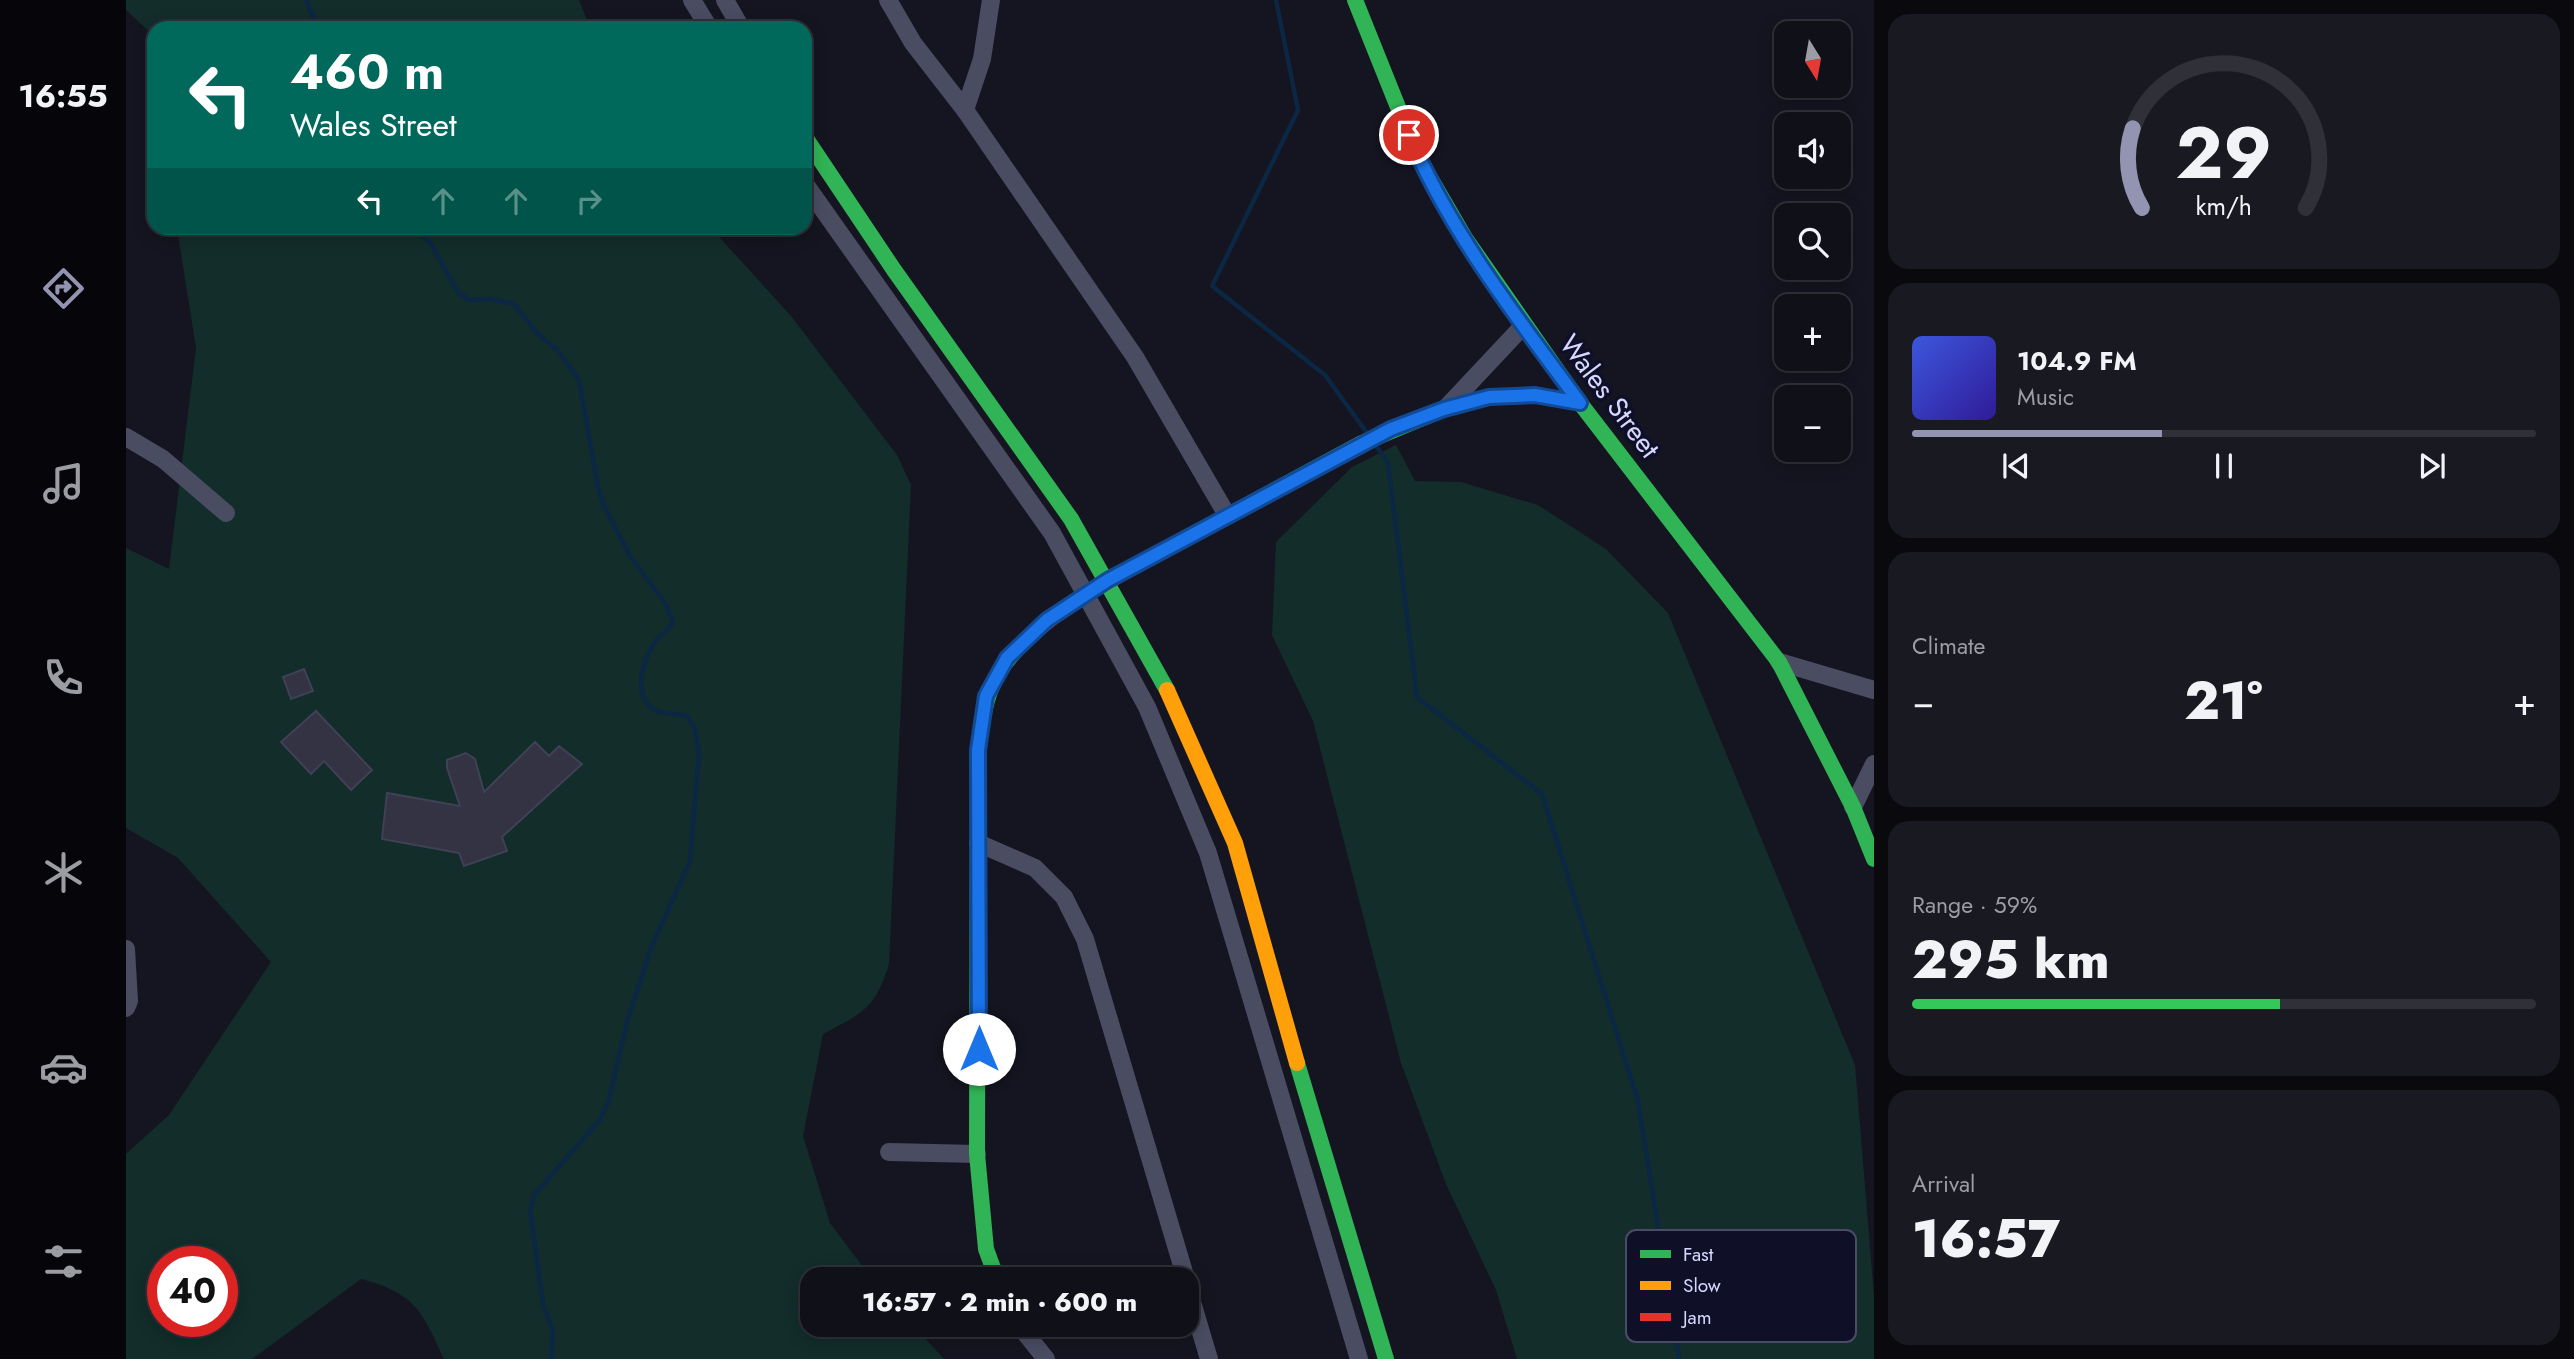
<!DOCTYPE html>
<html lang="en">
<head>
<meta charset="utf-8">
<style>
	:root { --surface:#101019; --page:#191922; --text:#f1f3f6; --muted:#9c9da2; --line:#303038; --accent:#9294b1 }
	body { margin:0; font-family:Jost,sans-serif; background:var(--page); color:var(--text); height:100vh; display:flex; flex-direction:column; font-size:26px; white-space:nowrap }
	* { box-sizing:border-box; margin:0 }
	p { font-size:23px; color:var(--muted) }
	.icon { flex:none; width:38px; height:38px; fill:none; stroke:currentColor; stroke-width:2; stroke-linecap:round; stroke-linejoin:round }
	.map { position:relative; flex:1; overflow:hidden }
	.details { display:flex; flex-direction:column; gap:14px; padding:14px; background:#09090e; width:700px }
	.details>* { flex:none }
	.guide { position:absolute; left:21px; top:21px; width:665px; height:214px; border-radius:21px; box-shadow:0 4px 18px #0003,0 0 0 2px var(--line); background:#00695c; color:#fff; overflow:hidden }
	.needle { width:46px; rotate:169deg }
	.tools { position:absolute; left:1648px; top:21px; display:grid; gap:14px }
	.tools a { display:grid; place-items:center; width:77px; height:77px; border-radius:14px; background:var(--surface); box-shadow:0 4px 18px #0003,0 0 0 2px var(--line); font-size:35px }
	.speed { position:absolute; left:21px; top:1246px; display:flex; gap:14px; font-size:35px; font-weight:700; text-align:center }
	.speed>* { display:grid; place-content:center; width:91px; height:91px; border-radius:50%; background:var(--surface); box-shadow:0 4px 18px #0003,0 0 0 2px var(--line); line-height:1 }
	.speed .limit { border:10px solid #d22; background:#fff; color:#111 }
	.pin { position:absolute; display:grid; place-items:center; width:60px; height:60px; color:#fff; margin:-30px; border:4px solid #fff; border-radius:50%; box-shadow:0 2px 7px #0007 }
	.me { position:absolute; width:77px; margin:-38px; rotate:0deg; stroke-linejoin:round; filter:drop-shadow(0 0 5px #0008) }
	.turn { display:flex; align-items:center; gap:24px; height:147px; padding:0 28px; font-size:32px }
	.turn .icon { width:91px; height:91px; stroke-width:2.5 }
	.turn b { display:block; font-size:49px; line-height:60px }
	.lanes { display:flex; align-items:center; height:66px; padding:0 28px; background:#0003; justify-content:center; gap:35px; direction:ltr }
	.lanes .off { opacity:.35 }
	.big { font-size:52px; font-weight:800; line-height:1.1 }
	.details .tile { flex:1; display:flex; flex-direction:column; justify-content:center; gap:10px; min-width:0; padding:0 24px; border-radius:21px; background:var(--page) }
	.details .dial { align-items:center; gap:0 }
	.dial svg { height:182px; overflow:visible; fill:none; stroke:var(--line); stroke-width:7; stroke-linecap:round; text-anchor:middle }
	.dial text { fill:var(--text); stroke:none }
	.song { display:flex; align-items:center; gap:21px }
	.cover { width:84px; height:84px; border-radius:10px; background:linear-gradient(135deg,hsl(230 70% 55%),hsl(250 70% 35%)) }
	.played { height:7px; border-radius:4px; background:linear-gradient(90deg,var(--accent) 40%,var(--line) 40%) }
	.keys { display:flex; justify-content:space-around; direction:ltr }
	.heat { display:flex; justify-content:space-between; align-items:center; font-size:38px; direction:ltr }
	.charge { height:10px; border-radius:5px; background:linear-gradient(90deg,#34c759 59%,var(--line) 0) }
	.trip { position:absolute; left:674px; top:1267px; width:399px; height:70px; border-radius:21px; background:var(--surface); box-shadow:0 4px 18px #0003,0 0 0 2px var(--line); font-weight:800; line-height:70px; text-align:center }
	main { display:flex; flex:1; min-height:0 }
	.tab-bar { display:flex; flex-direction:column; width:126px; justify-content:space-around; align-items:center; background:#06060a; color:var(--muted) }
	.tab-bar .icon { width:49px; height:49px }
	.tab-bar .selected { color:var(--accent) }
	.tab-bar b { font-size:32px; color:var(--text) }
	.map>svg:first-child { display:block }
	.green { fill:#122d2a; fill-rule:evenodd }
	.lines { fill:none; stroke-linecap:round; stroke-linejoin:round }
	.stream { stroke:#0b2743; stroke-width:4.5 }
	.building { fill:#334; stroke:#404056; stroke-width:2 }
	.street { stroke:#4a4c62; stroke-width:18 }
	.fast { stroke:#30b455; stroke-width:16 }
	.slow { stroke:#ff9f0a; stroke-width:16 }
	.jam { stroke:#e5322d; stroke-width:16 }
	.route-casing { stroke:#114b97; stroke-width:18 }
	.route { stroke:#1a73e8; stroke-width:12 }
	.labels { text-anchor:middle; stroke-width:7; stroke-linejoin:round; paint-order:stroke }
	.street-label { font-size:28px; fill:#d6d8ff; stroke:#0f0f27 }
	.key { fill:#0f0f27; stroke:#4b4b68; stroke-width:2 }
	.key-label { font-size:19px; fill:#d6d8ff }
</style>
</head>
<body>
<main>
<nav class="tab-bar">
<b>16:55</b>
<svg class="icon selected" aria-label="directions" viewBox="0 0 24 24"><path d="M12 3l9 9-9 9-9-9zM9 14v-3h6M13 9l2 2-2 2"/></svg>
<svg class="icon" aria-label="music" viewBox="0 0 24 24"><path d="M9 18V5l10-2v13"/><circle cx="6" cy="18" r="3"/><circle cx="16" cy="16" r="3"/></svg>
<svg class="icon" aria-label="phone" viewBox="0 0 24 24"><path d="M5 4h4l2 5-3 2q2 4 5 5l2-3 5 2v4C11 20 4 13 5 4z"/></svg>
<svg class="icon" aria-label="climate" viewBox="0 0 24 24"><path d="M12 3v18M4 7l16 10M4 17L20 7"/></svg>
<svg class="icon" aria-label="car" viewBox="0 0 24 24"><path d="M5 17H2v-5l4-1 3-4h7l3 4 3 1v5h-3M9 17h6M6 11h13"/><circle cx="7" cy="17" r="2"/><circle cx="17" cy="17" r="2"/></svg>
<svg class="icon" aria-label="filters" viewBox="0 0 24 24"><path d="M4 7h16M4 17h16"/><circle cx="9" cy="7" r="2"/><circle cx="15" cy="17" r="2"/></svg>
</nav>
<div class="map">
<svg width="1748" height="1359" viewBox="0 0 1748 1359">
	<rect width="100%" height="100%" fill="#151521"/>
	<!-- green -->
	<g class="green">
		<path d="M0 0H453L464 28H28V36L0 10Z"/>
		<path d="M51 228H585L665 316 771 455 785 485 763 964C749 1009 737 1013 697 1034L677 1136 704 1223 746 1279H686V1325H787L818 1359H318C296 1311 289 1293 235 1279L126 1359H0V1154L43 1115 145 962 52 858 0 828V548L43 569 70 348ZM37 1262H96V1321H37Z"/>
		<path d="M1270 445 1289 481 1335 482 1412 505 1480 549 1542 613 1729 1065 1748 1296V1359H1391L1370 1290 1320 1184 1275 1063 1187 721 1146 635 1150 542 1226 467Z"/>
	</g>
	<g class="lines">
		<!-- stream -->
		<g class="stream">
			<path d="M180 0 192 28"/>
			<path d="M1150 0 1172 110 1086 286 1199 375 1241 433"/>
			<path d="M289 228 305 244 332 293 344 300 364 299 388 304 411 333 432 351 453 380 472 488 478 506 504 556 539 603 547 622C542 632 535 634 529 642 517 660 505 696 529 710 537 715 552 713 561 716L569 729 573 754 564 861 525 948 501 1022 483 1100 473 1121 408 1195 404 1211 417 1305 427 1331 425 1359"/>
			<path d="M1250 446 1262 463 1291 697 1416 794 1512 1101 1553 1359"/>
		</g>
	</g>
	<!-- building -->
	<g class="building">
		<path d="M178 669 187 691 165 699 157 677Z"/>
		<path d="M190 711 246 770 225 790 198 761 185 774 155 742Z"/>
		<path d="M409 742 423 756 433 746 456 764 376 837 381 851 338 866 333 853 256 839 261 793 334 806 321 768V760L340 753 349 759 358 792Z"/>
	</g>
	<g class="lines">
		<!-- street -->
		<g class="street">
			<path d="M566 0 583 28"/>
			<path d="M599 0 615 28"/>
			<path d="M762 0 787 43 839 110 1009 357 1101 515"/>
			<path d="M839 110 856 59 865 0"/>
			<path d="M679 184 926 533 1021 707 1082 853 1233 1359"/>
			<path d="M1321 407 1398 325"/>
			<path d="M0 437 37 459 100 513"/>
			<path d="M1653 662 1748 690"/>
			<path d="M1727 807 1748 764"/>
			<path d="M852 843 909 868 938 897 959 939 1060 1279"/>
			<path d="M0 949 3 1001 0 1008"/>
			<path d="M763 1152 851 1154"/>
			<path d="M1060 1282 1083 1359"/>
			<path d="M893 1325 920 1359"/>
		</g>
		<!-- fast -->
		<g class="fast">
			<path d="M1229 0 1292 157 1339 238 1454 403 1653 662 1727 807 1748 859"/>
			<path d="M679 137 768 270 945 519 1041 690"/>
			<path d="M1051 543 1234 444 1318 409 1363 397 1409 395 1454 403"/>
			<path d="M1171 1063 1260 1359"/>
			<path d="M871 1279 860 1249 851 1154 852 750C859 701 862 676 900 640"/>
		</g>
		<!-- slow -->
		<path class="slow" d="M1041 690 1109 843 1171 1063"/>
		<!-- jam -->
		<path class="jam" d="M900 640C943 599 999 572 1051 543"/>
	</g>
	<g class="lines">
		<defs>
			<path id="route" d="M853 1049 852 750 860 696 881 658 921 620 982 580 1265 429 1318 409 1363 397 1409 395 1454 403C1392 319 1324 232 1283 135"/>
		</defs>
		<!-- route casing -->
		<use href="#route" class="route-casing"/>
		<!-- route -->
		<use href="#route" class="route"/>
	</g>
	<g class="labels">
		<!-- street labels -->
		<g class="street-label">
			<text transform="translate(1484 396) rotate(53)" y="10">Wales Street</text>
		</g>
	</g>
	<!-- legend -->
	<rect x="1500" y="1230" width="230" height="112" rx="10" class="key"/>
	<rect x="1514" y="1250" width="31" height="8" fill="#30b455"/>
	<rect x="1514" y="1281" width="31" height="9" fill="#ff9f0a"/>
	<rect x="1514" y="1313" width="31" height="8" fill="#e5322d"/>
	<g class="key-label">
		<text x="1557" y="1261">Fast</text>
		<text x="1557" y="1292">Slow</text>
		<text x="1557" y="1324">Jam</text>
	</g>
</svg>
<div class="tools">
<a><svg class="needle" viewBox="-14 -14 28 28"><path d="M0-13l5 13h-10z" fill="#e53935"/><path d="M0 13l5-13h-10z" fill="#9c9da2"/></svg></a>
<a><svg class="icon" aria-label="sound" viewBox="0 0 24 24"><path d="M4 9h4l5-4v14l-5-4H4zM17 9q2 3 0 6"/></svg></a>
<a><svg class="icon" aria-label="search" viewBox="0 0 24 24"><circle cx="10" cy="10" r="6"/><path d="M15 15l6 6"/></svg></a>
<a>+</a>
<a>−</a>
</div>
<div class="speed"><div class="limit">40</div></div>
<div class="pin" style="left:1283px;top:135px;background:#d93025"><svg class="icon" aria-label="arrive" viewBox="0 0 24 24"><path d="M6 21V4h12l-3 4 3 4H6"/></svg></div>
<svg class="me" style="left:853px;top:1049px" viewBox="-20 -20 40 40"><circle r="19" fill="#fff"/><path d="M0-13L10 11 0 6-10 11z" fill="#1a73e8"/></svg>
<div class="trip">16:57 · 2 min · 600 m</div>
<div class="guide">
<div class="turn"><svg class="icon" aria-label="left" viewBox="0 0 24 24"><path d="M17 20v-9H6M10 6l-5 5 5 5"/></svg><div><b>460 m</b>Wales Street</div></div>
<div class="lanes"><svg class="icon" aria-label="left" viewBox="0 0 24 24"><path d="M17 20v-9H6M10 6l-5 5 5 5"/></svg><svg class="icon off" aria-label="ahead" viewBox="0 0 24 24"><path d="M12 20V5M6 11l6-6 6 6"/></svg><svg class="icon off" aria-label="ahead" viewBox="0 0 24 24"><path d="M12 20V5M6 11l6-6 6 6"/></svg><svg class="icon off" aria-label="right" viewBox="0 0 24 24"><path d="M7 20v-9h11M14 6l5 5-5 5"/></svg></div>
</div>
</div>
<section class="details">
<div class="tile dial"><svg viewBox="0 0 100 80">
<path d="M14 69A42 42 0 1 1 86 69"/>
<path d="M14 69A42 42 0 0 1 10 34" stroke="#9294b1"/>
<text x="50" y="56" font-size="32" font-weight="700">29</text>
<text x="50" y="72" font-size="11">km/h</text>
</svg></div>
<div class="tile">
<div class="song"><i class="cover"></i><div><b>104.9 FM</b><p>Music</p></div></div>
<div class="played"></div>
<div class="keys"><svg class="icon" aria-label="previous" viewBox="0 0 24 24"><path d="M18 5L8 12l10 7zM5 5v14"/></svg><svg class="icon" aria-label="pause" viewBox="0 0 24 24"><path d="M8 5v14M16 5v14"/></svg><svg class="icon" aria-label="next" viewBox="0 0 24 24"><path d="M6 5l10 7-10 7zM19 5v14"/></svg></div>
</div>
<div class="tile"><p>Climate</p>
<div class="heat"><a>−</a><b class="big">21°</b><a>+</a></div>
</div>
<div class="tile"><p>Range · 59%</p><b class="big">295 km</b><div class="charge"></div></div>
<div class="tile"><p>Arrival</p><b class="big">16:57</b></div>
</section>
</main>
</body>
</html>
